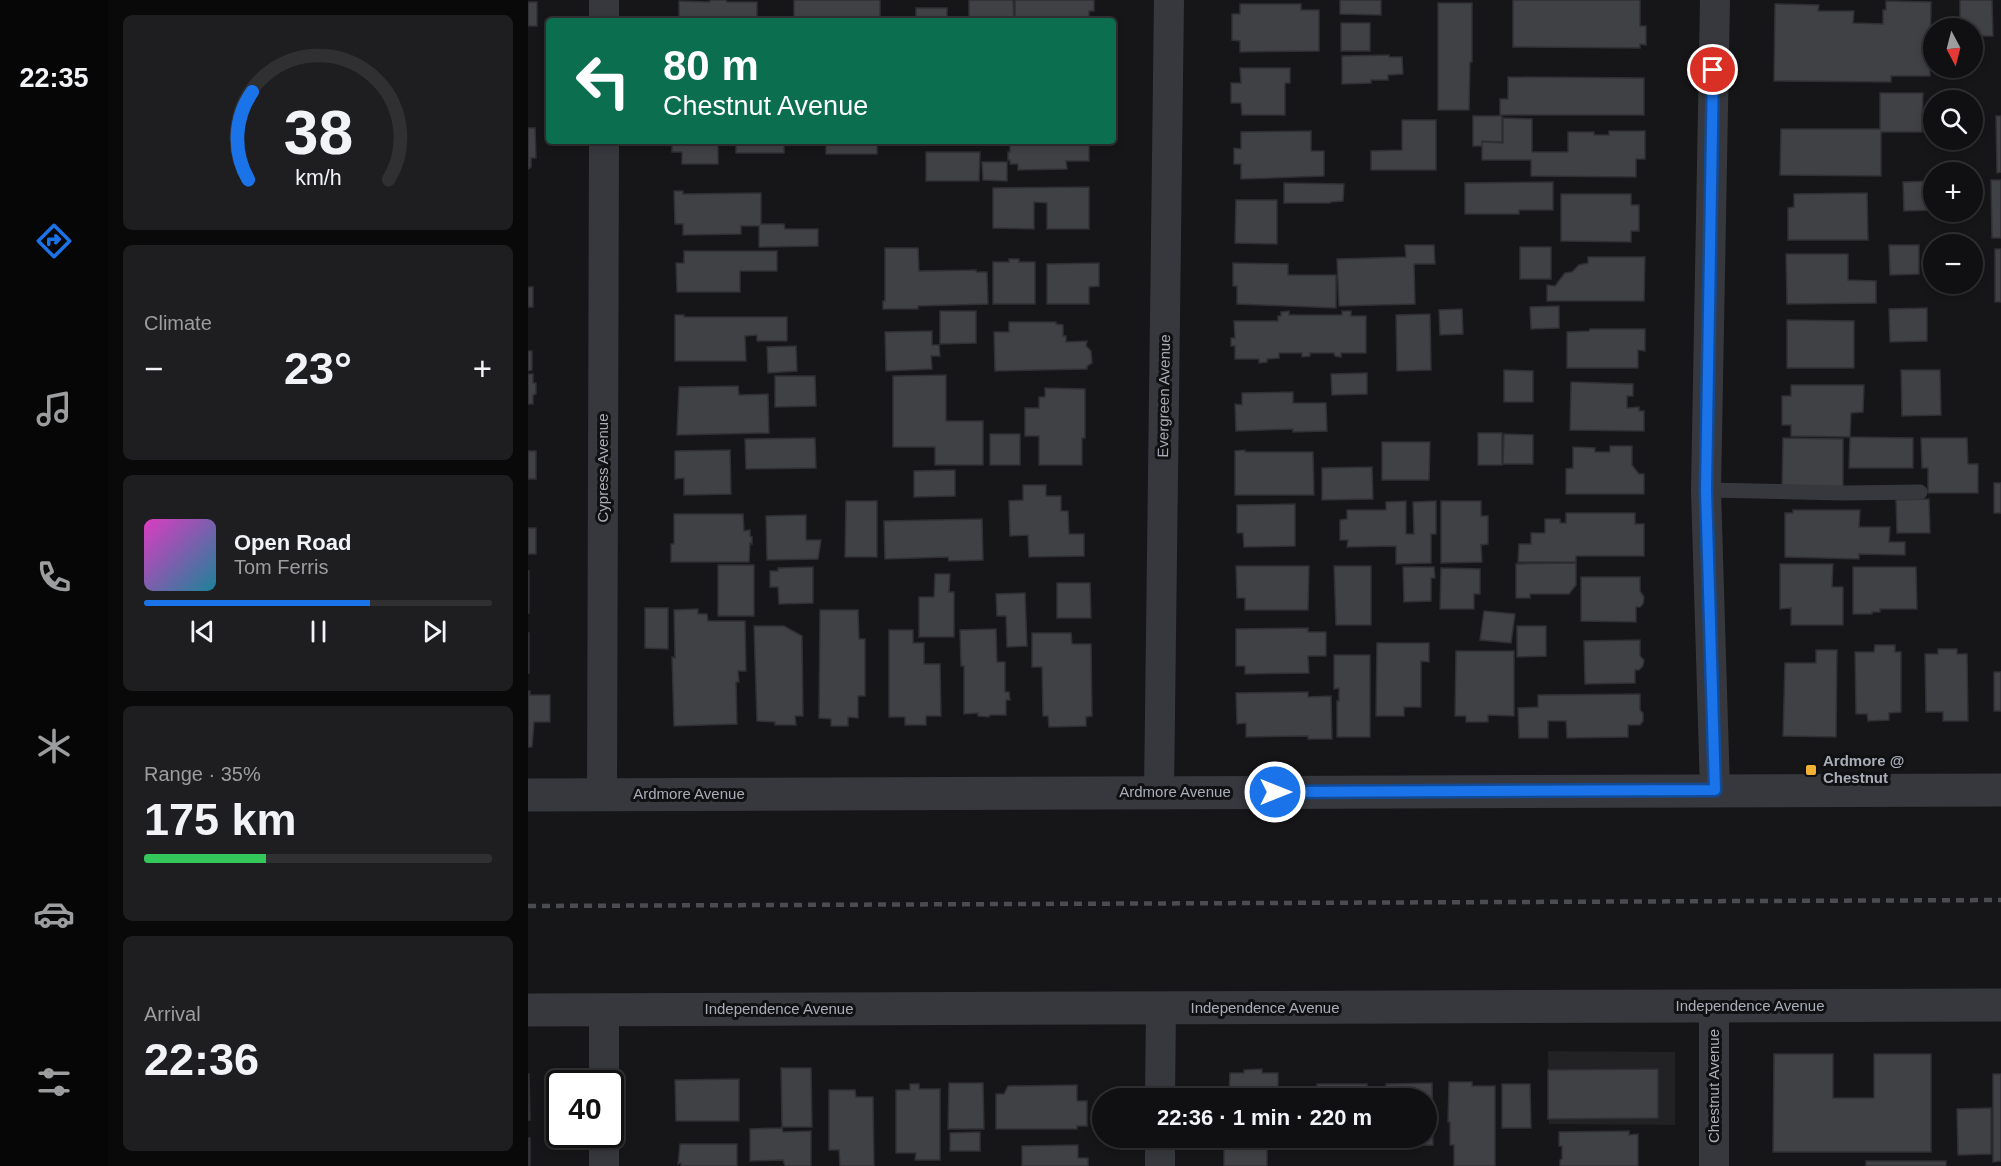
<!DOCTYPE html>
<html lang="en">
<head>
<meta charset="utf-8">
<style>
	:root { --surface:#101012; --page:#1e1e20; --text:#f1f3f6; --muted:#9c9d9f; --line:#303032; --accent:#1a73e8 }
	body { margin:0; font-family:Helvetica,sans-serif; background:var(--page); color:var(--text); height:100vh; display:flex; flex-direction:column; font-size:22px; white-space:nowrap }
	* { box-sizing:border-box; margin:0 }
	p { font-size:20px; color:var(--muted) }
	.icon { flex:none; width:33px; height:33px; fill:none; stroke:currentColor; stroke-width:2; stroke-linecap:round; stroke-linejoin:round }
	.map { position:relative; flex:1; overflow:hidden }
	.sheet { display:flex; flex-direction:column; gap:15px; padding:15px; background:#09090a; width:420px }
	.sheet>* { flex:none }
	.guide { position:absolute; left:18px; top:18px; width:570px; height:126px; border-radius:6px; box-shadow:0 3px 9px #0003,0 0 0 2px var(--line); background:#0b6e4f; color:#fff; overflow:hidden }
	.needle { width:39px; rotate:173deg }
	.buttons { position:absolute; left:1395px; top:18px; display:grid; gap:12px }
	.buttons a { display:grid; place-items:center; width:60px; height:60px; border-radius:50%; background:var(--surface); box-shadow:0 3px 9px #0003,0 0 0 2px var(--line); font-size:30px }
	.speed { position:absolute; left:18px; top:1070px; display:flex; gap:12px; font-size:30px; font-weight:700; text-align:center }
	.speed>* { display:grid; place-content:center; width:78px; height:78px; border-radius:50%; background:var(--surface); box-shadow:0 3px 9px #0003,0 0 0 2px var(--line); line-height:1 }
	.speed .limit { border:3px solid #111; border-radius:9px; background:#fff; color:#111 }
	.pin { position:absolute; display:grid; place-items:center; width:51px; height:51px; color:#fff; margin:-26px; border:3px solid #fff; border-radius:50%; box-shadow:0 2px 6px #0007 }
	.me { position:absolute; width:66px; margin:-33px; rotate:90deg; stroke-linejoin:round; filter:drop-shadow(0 0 4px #0008) }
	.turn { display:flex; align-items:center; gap:21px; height:126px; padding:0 18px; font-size:27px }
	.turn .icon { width:78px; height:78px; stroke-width:2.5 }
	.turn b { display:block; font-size:42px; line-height:51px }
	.big { font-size:45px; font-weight:700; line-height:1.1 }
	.sheet .widget { flex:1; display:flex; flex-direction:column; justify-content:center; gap:9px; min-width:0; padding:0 21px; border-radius:9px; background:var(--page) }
	.sheet .dial { align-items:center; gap:0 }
	.dial svg { height:156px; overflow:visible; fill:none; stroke:var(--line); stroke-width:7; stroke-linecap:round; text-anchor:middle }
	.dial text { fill:var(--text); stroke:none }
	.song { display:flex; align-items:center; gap:18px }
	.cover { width:72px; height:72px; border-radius:9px; background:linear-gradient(135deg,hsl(310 70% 55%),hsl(190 70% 35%)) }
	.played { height:6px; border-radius:3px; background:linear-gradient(90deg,var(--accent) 65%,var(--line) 65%) }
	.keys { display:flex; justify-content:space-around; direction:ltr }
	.heat { display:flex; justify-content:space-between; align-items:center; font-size:33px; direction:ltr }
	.charge { height:9px; border-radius:4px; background:linear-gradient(90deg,#34c759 35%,var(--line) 0) }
	.trip { position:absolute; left:564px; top:1088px; width:345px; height:60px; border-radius:30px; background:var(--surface); box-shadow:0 3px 9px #0003,0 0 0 2px var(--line); font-weight:700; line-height:60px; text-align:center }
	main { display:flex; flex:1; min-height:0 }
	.tabs { display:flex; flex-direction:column; width:108px; justify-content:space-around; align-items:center; background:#060607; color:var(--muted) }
	.tabs .icon { width:42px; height:42px }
	.tabs .current { color:var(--accent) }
	.tabs b { font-size:27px; color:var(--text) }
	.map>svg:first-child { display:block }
	.built { fill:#222225 }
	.building { fill:#404145; stroke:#303034; stroke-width:1.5 }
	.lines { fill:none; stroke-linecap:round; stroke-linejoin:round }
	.service { stroke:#37383d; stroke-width:15 }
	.minor { stroke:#37383d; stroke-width:30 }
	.tertiary { stroke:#37383d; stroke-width:33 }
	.rail { stroke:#4a4c52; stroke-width:4.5; stroke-dasharray:8 6; stroke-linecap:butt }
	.route-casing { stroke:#114b97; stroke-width:15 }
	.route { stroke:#1a73e8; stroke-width:10 }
	.poi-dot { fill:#f2b134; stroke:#111113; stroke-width:2 }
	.labels { text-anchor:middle; stroke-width:6; stroke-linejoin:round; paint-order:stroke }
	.street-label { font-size:15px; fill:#a8adb8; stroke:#111113 }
	.poi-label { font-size:15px; font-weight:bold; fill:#a8adb8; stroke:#111113; text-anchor:start }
</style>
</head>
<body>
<main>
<nav class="tabs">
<b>22:35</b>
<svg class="icon current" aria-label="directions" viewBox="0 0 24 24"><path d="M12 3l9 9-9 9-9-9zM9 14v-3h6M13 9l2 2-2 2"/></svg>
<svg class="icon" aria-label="music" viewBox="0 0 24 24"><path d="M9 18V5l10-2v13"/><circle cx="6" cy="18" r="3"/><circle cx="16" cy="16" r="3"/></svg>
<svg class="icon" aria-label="phone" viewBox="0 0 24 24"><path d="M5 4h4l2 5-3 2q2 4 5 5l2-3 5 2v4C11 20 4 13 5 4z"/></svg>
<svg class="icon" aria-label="climate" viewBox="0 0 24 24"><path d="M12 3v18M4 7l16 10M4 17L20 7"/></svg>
<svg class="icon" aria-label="car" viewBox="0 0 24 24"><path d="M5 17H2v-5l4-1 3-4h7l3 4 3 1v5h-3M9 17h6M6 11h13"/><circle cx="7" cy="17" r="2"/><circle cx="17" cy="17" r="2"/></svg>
<svg class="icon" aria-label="filters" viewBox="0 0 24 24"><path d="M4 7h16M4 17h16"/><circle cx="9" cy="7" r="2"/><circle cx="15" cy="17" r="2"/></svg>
</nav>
<section class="sheet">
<div class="widget dial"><svg viewBox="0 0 100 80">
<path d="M14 69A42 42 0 1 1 86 69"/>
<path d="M14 69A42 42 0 0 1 16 24" stroke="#1a73e8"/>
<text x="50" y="56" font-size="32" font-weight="700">38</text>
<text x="50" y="72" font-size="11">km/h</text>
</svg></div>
<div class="widget"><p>Climate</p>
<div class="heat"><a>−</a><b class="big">23°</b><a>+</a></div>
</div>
<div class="widget">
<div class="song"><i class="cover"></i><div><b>Open Road</b><p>Tom Ferris</p></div></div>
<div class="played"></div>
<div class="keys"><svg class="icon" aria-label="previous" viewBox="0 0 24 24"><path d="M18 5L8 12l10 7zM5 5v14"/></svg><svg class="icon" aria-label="pause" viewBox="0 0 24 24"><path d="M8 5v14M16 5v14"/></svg><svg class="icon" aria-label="next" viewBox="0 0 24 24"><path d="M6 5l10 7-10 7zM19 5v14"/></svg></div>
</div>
<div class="widget"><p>Range · 35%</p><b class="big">175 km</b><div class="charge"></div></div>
<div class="widget"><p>Arrival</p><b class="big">22:36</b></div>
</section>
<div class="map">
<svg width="1473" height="1166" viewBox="0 0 1473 1166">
	<rect width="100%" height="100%" fill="#161618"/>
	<!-- built -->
	<path class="built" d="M1020 1051 1147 1052V1125L1021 1124Z"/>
	<!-- building -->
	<g class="building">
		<path d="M183 0H198L199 2H229V21H151V1L181 2Z"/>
		<rect x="266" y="0" width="86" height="21"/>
		<path d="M441 0H485L486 21H441Z"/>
		<path d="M487 0H566V11H561V21H487Z"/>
		<path d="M812 0H853V15L812 14Z"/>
		<path d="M985 0H1112V26H1118V45L1112 44V48L985 47Z"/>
		<path d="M1432 0H1464L1465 36H1444V28H1432Z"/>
		<path d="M1358 1 1403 2 1402 76H1363V82L1246 81 1247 4 1291 5 1290 11H1326L1325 23 1355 24V10H1358Z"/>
		<rect x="0" y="2" width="9" height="24"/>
		<path d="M910 3H944V62H942L941 110H910Z"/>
		<path d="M712 4H773V10H791V51L712 52V41L704 40V14H712Z"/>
		<rect x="388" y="8" width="31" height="13"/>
		<rect x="813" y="23" width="29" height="28"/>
		<path d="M861 55V57H874L875 74 860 75V80H843V83L814 84V56Z"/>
		<path d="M712 68H762V83H757V115H714L713 103H703V83H713Z"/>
		<path d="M980 77 1116 78V115H972V99H980Z"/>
		<path d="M1352 93H1395L1394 132H1353V176L1252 175 1253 129H1352Z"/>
		<path d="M945 116H974V142L954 141V146H945Z"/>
		<path d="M1468 116H1473V172L1469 173Z"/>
		<path d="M975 118 1004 119V152H1040V132H1066V135H1081V131H1117V159H1108V177L1003 176V160H954V142L975 143Z"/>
		<path d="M874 120H908V170H843V151L874 150Z"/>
		<path d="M0 128H7L8 158H3V167L0 169Z"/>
		<path d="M783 131V151H796V176L713 179V164H706V148L713 149V132Z"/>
		<path d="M144 141H190V164H154V152H144Z"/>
		<rect x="208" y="141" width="48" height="12"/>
		<rect x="298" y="141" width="51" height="13"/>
		<path d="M482 141H561V161H538L539 169 490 170V164H482V160H480V152H482Z"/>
		<path d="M398 152H452L451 181H398Z"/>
		<path d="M454 162H479V181L455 180Z"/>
		<path d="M1463 180H1473V238H1464Z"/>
		<path d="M1406 181V210L1376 211 1375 182Z"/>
		<path d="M1025 182V210H991V214H937V183Z"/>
		<path d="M756 183 816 184 815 201 803 202 802 203H756Z"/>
		<path d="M561 187V229H519V203L506 202V229L465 228V188Z"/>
		<path d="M146 191H155V194L233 193V224H256L257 229H290V246L231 247V226H213V234L155 235V224H147Z"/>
		<path d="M1339 193 1340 240H1260V208L1266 207V194Z"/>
		<path d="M1033 194H1103V205H1111V231H1103V242L1033 241Z"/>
		<path d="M708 200H749V244L707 243Z"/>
		<path d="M877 245H906L907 264H886L887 304 811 306 809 259 878 257Z"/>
		<path d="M1361 245H1391V274L1362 275Z"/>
		<rect x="992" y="247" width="31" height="32"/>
		<path d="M357 248H390L391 271 448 270V272H459L460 304 390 306V309H355V301H357Z"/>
		<rect x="1467" y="249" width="6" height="53"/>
		<path d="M156 251H249V271H212V292H149L148 263H156Z"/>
		<path d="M1258 254H1320V280L1348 281V303L1259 304Z"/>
		<path d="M1060 257H1117L1116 301H1019V285L1027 286 1037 273 1044 272 1051 265 1060 263Z"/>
		<path d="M481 259H491V262H507V304H465V262H481Z"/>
		<path d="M571 263V286L561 287V304H519V264Z"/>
		<path d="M705 263 760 264V275H808V308L709 304V286H705Z"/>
		<rect x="0" y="287" width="5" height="20"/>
		<path d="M1031 306V328L1003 329 1002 307Z"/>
		<path d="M1399 308V341L1362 342 1361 309Z"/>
		<path d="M934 309 935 334 912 335 911 310Z"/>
		<path d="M412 311H448V343L412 344Z"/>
		<path d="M761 311V315H814V311H823V316H838V353H813V357L807 356 806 353H782V356L774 357V353H751V358L739 359V362L731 363V359H707V346H703V338H707L706 321H750V316H753V312Z"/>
		<path d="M902 314 903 370 869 371 868 315Z"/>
		<path d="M147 315H156V317H259V341H229V335L217 336 218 361H147Z"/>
		<path d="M1259 320 1326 321V368H1259Z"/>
		<path d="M481 322H528V324L535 325V336H538V342L559 341 558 346 563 351 564 363 559 366V369L467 371 466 332H481Z"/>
		<path d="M1062 329H1117V351L1110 350V368H1039V332L1061 331Z"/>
		<path d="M404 331V345H411L412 356H403L404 369 358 371 357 332Z"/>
		<path d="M268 346 269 371 240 373 239 347Z"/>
		<path d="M0 351H4V370L0 371Z"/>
		<path d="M976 370 1005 371V402H976Z"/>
		<path d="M1373 370H1412L1413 415 1374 416Z"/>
		<path d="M839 373V394L804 395 803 374Z"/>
		<path d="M0 374H5V383H8V394L5 395V404H0Z"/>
		<path d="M418 375V421H455V465H407V447H365V376Z"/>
		<path d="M247 376H287L288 406 247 407Z"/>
		<path d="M1043 382 1105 384V396H1099V408L1111 407V411H1116V431L1042 430Z"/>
		<path d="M1263 385H1336L1335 412 1323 413 1322 437 1263 436V425H1254V396H1263Z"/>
		<path d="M210 386 211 395 240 394 241 433 149 435 151 387Z"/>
		<path d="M517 388 557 389V438H554V465H511V436H497V408H511V397H517Z"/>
		<path d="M765 392V403H798L799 431 765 432V429L708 431 707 404 714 405V393Z"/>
		<rect x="950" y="433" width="24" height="32"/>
		<rect x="462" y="434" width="30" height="31"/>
		<path d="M976 434 1005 435V464H975Z"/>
		<path d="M1322 437 1385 438V468H1321Z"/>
		<path d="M287 438 288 468 218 469 217 439Z"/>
		<path d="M1255 438 1315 439V490L1254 487Z"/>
		<path d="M1393 438H1439L1440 464H1450V493H1400V468H1394Z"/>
		<path d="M854 442H902L901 480H854Z"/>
		<path d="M1082 446H1104V465L1111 474H1116V494H1038V469L1045 468V447L1067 448V452H1082Z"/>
		<path d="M202 450 203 494 156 495V478L147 479V451Z"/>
		<path d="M717 450V452H785L786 495H707V451Z"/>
		<rect x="0" y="451" width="8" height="28"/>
		<path d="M844 467 845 499 794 500V468Z"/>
		<path d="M427 470V496L386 497V471Z"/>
		<rect x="1466" y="483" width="7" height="30"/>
		<path d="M495 485H518V496H533V511H540L541 534H556V556L501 557 500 535 482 536 481 501 495 500Z"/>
		<path d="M1401 499 1402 533H1369L1368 500Z"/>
		<path d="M318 501H349V557H317Z"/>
		<path d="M878 501V534H886L885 502 908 501V534H903V563L868 564V546L819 547 820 540H812V520L819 519V510H858V502Z"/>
		<path d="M913 501H953V516H960V544L953 545 954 562 913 563Z"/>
		<path d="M767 504V546L716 547 715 533H709V505Z"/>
		<path d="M1265 510H1332L1331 527H1362L1361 542H1377V555L1331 554V559L1257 557V513H1265Z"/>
		<path d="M1038 513H1107V524H1116V556H1048V562H990L991 544H1003V533H1017V519H1032V523H1038Z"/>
		<path d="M146 514H215L216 531 222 530V536L224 537V544L222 543 221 562H143V544H146Z"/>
		<path d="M278 515V540H293L290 559 239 560 238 516Z"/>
		<path d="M454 519 455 560 421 561 420 557 357 559 356 521Z"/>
		<rect x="0" y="528" width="8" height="26"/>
		<path d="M1048 563V585L1041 594H1002V598H988V564Z"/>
		<path d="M1252 564H1305L1304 587H1315V625H1263V608L1252 609Z"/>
		<rect x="190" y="565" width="36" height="51"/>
		<path d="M708 566H781L780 610H717V598H709Z"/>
		<path d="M806 566H843V625H808Z"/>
		<path d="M285 567V603L251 604 250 587H242V571H250V568Z"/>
		<path d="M875 567H906L907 578H903V601L876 602Z"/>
		<path d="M1325 567H1388L1389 609H1352V612H1344V614H1325Z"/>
		<path d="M913 568 952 569V594H946V609H912Z"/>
		<rect x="0" y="571" width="1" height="42"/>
		<path d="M407 574H422L421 592H426V637H391V597H406Z"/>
		<path d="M1053 577H1112V591L1116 597 1115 604 1112 607H1108V622L1053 621Z"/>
		<path d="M529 583H562L563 618H529Z"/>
		<path d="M497 593 499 646 479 647 478 616H469L468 594Z"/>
		<path d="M117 608H140V649L117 648Z"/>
		<path d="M170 609V614H179L180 621H217L218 671H210L211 682H208L209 724 146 726 144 657 147 658 146 610Z"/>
		<path d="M292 610H330L331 639H337V696H330V718L320 717V726H303V719L291 718Z"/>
		<path d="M956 611 987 614 983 643 952 640Z"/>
		<path d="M226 626H256L274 636 275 716H267L268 725H247V722L229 721Z"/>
		<path d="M989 626H1018V656L989 657Z"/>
		<path d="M780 628V632H798V656H780L781 673 717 674V666H708V629Z"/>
		<path d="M468 629 469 662H477V692H481L482 700H478V715H462L461 717 450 716V713L436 714V666H433L432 630Z"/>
		<path d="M361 630H385V643H396V664H412L413 716H398V725H377V717H361Z"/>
		<rect x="0" y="633" width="1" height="40"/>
		<path d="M504 633H543L544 644H563L564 716 558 717V726L521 727 520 716H515L514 667H504Z"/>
		<path d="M1112 640V656L1116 660 1115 666 1111 670H1107V683L1057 684 1056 641Z"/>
		<path d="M849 643H901V662L893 661V707H876V716H848Z"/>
		<path d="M1347 645H1367V652H1373V712L1361 713V720L1340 721 1339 714H1328L1327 652H1346Z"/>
		<path d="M1410 649H1429V654H1439L1440 721H1415V712H1398L1397 654H1410Z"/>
		<path d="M1288 650H1309L1308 737 1255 736 1257 663H1288Z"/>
		<path d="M928 651H986V716L960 715V722H938V716H927Z"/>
		<path d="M806 655H842V737H809V701H811V688L806 689Z"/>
		<rect x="1466" y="672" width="7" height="39"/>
		<path d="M0 691H2V695H22V722H6L4 747H0Z"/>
		<path d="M780 692V697L803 696 804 739H780V736L718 737V723L709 724 708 693Z"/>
		<path d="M1112 694V710L1115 713V721L1112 725H1100V737L1039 738 1038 721H1020V738H991L990 708 1010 707V695Z"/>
		<path d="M1246 1054H1305V1098H1346V1054H1403V1152H1245Z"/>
		<path d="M253 1068H283L284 1127H254Z"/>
		<path d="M734 1069V1073H750V1098H701L702 1073H716V1070Z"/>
		<path d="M1130 1069V1118L1020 1119V1070Z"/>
		<path d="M0 1074H1L2 1120H0Z"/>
		<path d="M1465 1074H1473V1161L1465 1162Z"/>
		<path d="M211 1079V1121H148L147 1080Z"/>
		<path d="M921 1082H944V1086H967V1166H926V1145H922V1122H920Z"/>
		<path d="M421 1083H455L456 1129H420Z"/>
		<path d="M904 1083 905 1145 859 1146V1137H898V1098H858V1084Z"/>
		<path d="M382 1084H391V1089H412V1160H387L388 1153H368V1090H382Z"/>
		<path d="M789 1084H839V1098H778L780 1089H789Z"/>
		<path d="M974 1084H1002L1003 1128H974Z"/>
		<path d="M549 1085V1101H559V1126H549V1129H468V1094H476L480 1086Z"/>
		<path d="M301 1090H327L328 1097H345L346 1166H312L311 1150H301Z"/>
		<path d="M1463 1108V1154L1430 1155 1429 1109Z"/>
		<path d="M254 1128 255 1132 283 1131V1166H257L255 1160 222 1161V1129Z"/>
		<path d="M1101 1131V1135L1110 1134V1166H1032V1160L1034 1159V1146H1031V1132Z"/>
		<path d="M452 1132V1151H422V1133Z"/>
		<path d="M701 1137H750V1142L701 1143Z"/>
		<rect x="0" y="1138" width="2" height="28"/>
		<path d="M152 1144H209V1166H153V1163L150 1164Z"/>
		<path d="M550 1145V1158H560V1166H494V1146Z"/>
		<rect x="696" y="1147" width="43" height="19"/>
		<rect x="1338" y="1161" width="80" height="5"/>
	</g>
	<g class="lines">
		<!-- service -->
		<path class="service" d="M1178 490 1316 493 1392 492"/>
		<!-- minor -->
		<g class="minor">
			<path d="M1187 0 1178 490 1187 790"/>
			<path d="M76 21V0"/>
			<path d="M631 792 641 0"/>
			<path d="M74 795 76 141"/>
			<path d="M76 1083V1009"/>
			<path d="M632 1098 633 1008"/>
			<path d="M76 1166V1134"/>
			<path d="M632 1166V1137"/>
			<path d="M1186 1166V1006"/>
		</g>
		<!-- tertiary -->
		<g class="tertiary">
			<path d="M0 795 1473 790"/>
			<path d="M0 1010 1473 1005"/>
		</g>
		<!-- rail -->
		<path class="rail" d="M0 906 1473 900"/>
	</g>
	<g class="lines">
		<defs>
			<path id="route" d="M747 792 1187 790 1178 490 1185 70"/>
		</defs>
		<!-- route casing -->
		<use href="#route" class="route-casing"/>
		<!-- route -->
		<use href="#route" class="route"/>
	</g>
	<!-- markers -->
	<rect class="poi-dot" x="1277" y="764" width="12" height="12" rx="3"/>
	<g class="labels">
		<!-- street labels -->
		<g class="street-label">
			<text transform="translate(636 396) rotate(-89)" y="5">Evergreen Avenue</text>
			<text transform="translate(75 468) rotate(-90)" y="5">Cypress Avenue</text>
			<text x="647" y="797">Ardmore Avenue</text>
			<text x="161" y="799">Ardmore Avenue</text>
			<text x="1222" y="1011">Independence Avenue</text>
			<text x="737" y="1013">Independence Avenue</text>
			<text x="251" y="1014">Independence Avenue</text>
			<text transform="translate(1186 1086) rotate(-90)" y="5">Chestnut Avenue</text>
		</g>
		<!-- poi labels -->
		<g class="poi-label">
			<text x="1295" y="766">Ardmore @<tspan x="1295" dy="17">Chestnut</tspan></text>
		</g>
	</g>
</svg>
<div class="buttons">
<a><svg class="needle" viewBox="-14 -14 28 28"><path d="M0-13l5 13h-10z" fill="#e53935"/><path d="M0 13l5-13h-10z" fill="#9c9d9f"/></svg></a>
<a><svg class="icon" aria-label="search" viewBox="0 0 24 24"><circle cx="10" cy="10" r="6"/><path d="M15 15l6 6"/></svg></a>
<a>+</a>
<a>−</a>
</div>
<div class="speed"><div class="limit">40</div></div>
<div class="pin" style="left:1185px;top:70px;background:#d93025"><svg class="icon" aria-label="arrive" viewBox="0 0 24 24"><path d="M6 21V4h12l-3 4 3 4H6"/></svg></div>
<svg class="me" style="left:747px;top:792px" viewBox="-20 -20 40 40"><circle r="17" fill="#1a73e8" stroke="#fff" stroke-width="3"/><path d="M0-11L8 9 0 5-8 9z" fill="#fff"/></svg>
<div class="trip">22:36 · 1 min · 220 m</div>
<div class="guide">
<div class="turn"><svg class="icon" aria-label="left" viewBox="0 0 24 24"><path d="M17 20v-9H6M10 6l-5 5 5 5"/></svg><div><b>80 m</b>Chestnut Avenue</div></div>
</div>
</div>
</main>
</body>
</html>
